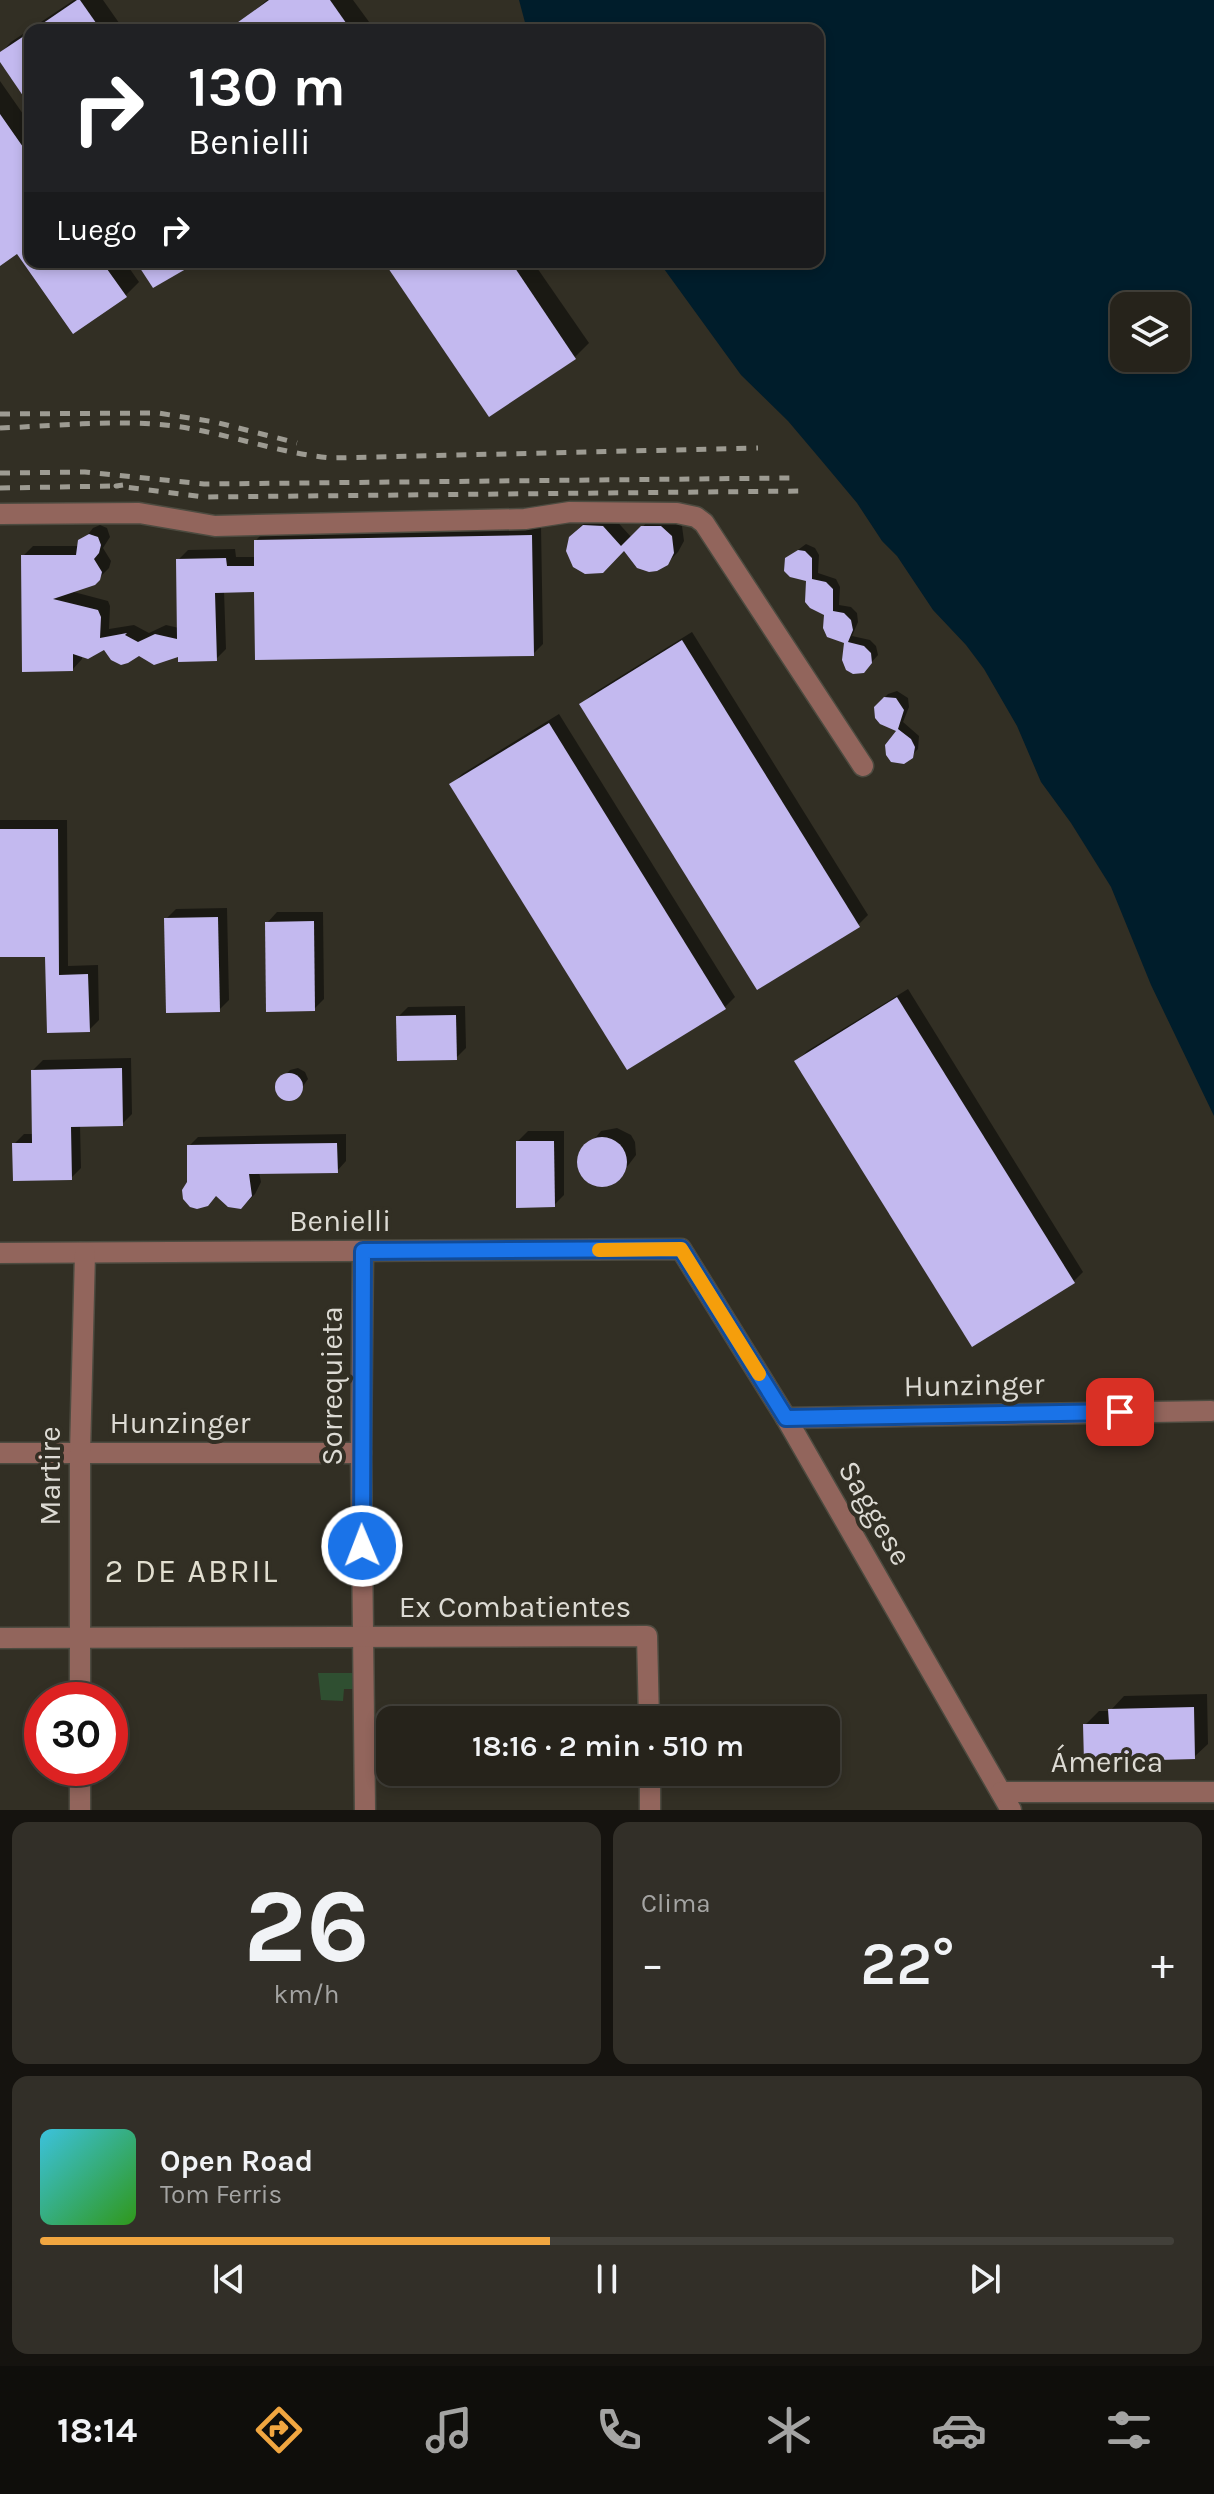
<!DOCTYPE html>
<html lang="es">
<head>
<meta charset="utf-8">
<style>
	:root { --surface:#26231b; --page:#322f28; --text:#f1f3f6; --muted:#a4a4a3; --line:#42403a; --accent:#f1a640 }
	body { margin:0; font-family:Karla,sans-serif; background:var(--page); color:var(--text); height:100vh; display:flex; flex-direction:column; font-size:30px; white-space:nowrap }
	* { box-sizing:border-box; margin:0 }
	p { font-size:26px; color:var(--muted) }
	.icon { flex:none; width:44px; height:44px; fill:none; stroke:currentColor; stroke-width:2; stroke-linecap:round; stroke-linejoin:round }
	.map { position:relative; height:1810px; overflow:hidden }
	.side { display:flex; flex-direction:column; gap:12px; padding:12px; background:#15130f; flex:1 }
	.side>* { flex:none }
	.banner { position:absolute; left:24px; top:24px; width:800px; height:244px; border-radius:16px; box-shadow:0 4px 12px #0003,0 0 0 2px var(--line); background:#202124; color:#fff; overflow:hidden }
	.buttons { position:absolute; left:1110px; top:292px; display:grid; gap:16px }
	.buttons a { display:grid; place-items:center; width:80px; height:80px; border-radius:16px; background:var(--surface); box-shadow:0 4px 12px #0003,0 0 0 2px var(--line); font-size:40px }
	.speed { position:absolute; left:24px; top:1682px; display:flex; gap:16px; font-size:40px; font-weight:700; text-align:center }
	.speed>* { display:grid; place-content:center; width:104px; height:104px; border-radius:50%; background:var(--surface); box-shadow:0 4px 12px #0003,0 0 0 2px var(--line); line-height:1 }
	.speed .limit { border:12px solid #d22; background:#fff; color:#111 }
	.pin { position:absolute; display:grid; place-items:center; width:68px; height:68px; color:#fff; margin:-34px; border-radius:16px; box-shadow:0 4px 12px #0006 }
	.me { position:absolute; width:88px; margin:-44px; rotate:359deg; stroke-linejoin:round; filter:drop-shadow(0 0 6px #0008) }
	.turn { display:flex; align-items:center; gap:28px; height:168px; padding:0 32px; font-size:36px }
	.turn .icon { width:104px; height:104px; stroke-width:2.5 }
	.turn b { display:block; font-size:56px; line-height:68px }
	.then { display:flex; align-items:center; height:76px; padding:0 32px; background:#0003; gap:16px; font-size:30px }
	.big { font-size:60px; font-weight:600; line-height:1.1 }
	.side .tile { flex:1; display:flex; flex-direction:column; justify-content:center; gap:12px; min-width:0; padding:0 28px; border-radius:16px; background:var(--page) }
	.side .dial { align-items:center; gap:0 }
	.dial b { font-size:104px; line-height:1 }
	.song { display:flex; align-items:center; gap:24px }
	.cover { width:96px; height:96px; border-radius:12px; background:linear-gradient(135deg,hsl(190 70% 55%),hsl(110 70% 35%)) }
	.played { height:8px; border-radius:4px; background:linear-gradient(90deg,var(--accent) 45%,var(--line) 45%) }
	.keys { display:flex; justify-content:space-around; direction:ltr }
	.heat { display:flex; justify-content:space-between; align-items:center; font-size:44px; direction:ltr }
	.side .tiles { flex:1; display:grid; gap:12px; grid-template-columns:1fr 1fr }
	.tile:last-child { grid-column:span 2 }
	.trip { position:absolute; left:376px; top:1706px; width:464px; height:80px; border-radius:16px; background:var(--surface); box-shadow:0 4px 12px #0003,0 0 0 2px var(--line); font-weight:600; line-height:80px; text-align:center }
	.tabs { display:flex; height:128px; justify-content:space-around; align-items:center; background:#0f0e0b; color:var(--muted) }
	.tabs .icon { width:56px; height:56px }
	.tabs .active { color:var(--accent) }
	.tabs b { font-size:36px; color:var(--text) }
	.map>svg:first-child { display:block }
	.green { fill:#2f4f31 }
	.water { fill:#001d2b; fill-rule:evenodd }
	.shadow { fill:#0007 }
	.building { fill:#c3b9ef }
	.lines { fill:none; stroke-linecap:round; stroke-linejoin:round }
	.minor-casing { stroke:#4d4b40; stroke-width:23 }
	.minor { stroke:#92655c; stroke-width:20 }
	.rail { stroke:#9d9b92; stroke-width:5; stroke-dasharray:10 10; stroke-linecap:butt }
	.route-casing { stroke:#114b97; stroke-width:20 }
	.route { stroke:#1a73e8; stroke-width:14 }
	.slow { stroke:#f59e0b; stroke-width:14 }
	.labels { text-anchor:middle; stroke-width:8; stroke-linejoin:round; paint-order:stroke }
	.street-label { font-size:30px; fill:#dddbd4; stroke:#322f24 }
	.neighbourhood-label { font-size:32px; letter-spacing:2px; fill:#e2dfd0; stroke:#322f24 }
</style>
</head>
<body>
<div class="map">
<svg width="1214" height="1810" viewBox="0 0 1214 1810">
	<rect width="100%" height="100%" fill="#322f24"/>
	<!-- green -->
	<path class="green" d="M318 1673H355L356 1689H344L343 1701 321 1700Z"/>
	<!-- water -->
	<path class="water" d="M519 0H1214V1116L1151 985 1111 887 1071 823 1041 782 1017 726 984 669 966 645 933 610 897 556 882 541 857 503 821 460 788 421 741 375 659 262H818V30H527ZM1124 306H1176V358H1124Z"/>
	<!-- shadow -->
	<g class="shadow">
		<path d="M74 0H103L124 30H30V103L0 59V54L11 42Z"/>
		<path d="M267 0H353L375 30H237L235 27Z"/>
		<path d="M0 81 30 124V262H125L139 282 125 296 73 331 18 251 0 263Z"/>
		<path d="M386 262H533L589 343 575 357 490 414Z"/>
		<path d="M653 516 672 517 682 526 684 541 678 552 667 563 576 531 587 520 613 517 632 538Z"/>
		<path d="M100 525 107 528 110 537 103 548 111 561 109 568 94 583 70 591 108 601 110 606 109 629 134 625 149 633 166 625 179 628 178 560 188 550 235 549 236 557H256V540L266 530 541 526 543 644 533 654 256 590 224 591 226 649 216 659 180 654 139 653 105 648 82 655V659L73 669 23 556 33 546H79L93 528Z"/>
		<path d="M806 544 815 548 819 555 818 573 836 579 840 587 839 605 851 607 857 613 858 622 852 636 870 640 876 646 878 655 870 664 846 642 808 580 787 558Z"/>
		<path d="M692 632 868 915 858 925 582 704 592 694Z"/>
		<path d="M897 691 908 698 909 707 903 722 919 736 918 749 911 756 899 730 879 720 881 701 888 694Z"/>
		<path d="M559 714 735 997 725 1007 628 1067 452 784 462 774Z"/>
		<path d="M0 820H67L68 966 98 965 99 1020 89 1030 47 955H0Z"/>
		<path d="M227 908 229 1000 219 1010 166 919 176 909Z"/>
		<path d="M277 912H323L324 999 314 1009 267 923Z"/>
		<path d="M908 989 1083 1272 1073 1282 797 1061 807 1051Z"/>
		<path d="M465 1006 466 1048 456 1058 398 1017 408 1007Z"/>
		<path d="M131 1058 132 1114 122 1124 80 1125 81 1168 71 1178 14 1144 24 1134H34L33 1070 43 1060Z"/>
		<path d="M298 1068 305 1072 308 1079 296 1096 288 1099 279 1095 277 1085 290 1070Z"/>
		<path d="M617 1128 631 1135 635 1142 636 1155 617 1180 601 1185 585 1177 581 1170 580 1157 601 1131Z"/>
		<path d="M528 1131H564V1195L554 1205 518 1141Z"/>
		<path d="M346 1134V1161L337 1171 259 1172 261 1182 255 1194 245 1204 189 1182V1146L198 1137Z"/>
		<path d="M1207 1694 1208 1744 1194 1757 1085 1725 1099 1711H1110L1124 1696Z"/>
	</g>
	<!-- building -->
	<g class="building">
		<path d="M77 0H80L101 30H33Z"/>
		<path d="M269 0H330L351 30H227Z"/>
		<path d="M30 32V106L0 62V52Z"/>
		<path d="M0 114 30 157V262H102L127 297 73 334 17 254 0 266Z"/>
		<path d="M136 262H198L153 288Z"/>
		<path d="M384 262H511L576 359 489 417Z"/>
		<path d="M583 525 603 526 621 546 641 526H661L672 536 674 553 668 565 657 571 649 572 637 568 624 551 603 573 585 574 573 567 566 551 569 537Z"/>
		<path d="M89 534 98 537 101 545 99 553 94 559 102 572 100 580 95 585 53 599 98 610 101 617 100 638 127 633 125 635 138 642 155 634 177 639 176 559 226 558 227 566H254V540L532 535 534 656 255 660 254 592 215 593 217 661 178 662V657L154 665 139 656 128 663 121 665 111 660 104 650 88 659 73 654V671L22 672 21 555H76L78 540Z"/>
		<path d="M798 550 805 551 812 558V579L826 582 833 589V611L844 613 851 620 853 630 848 642 864 646 871 653 872 663 864 673 853 674 846 670 842 660 844 643 827 637 823 628 824 615 810 608 805 602 806 581 790 577 784 571 785 558Z"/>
		<path d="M682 640 860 927 757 990 579 704Z"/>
		<path d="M884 697 896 698 904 710 898 729 911 739 915 747 913 758 904 764 891 762 886 755 885 745 896 731 880 724 875 718 874 707Z"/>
		<path d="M549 723 726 1009 627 1070 449 784Z"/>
		<path d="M0 829H58L59 975 88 974 90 1032 47 1033 45 957H0Z"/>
		<path d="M218 917 220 1012 166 1013 164 918Z"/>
		<path d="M314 921 315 1011 266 1012 265 922Z"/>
		<path d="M897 997 1075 1283 972 1347 794 1061Z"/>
		<path d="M456 1015 457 1060 397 1061 396 1016Z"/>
		<path d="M122 1068 123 1126 71 1127 72 1180 13 1181 12 1143H32L31 1070Z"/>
		<circle cx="289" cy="1087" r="14"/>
		<circle cx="602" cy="1162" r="25"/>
		<path d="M516 1141H554L555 1207 516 1208Z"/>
		<path d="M337 1143 338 1173 249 1174 252 1196 241 1209 228 1207 216 1196 208 1206 197 1209 190 1207 183 1199 182 1190 187 1182V1145Z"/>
		<path d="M1194 1707 1195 1759 1084 1762 1083 1724H1109L1108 1709Z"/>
	</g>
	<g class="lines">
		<defs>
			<g id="minor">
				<path d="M0 514 139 513 215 526 525 519 570 512 677 513 696 517 704 523 863 766"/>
				<path d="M363 1251 361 1453 365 1810"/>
				<path d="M0 1253 681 1249 786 1418 1011 1810"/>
				<path d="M786 1418 1211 1411"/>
				<path d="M0 1453H361"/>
				<path d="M0 1638 647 1636 649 1720"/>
				<path d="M80 1700V1453L85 1253"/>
				<path d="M80 1768V1810"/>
				<path d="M650 1772V1810"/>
				<path d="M1001 1792H1214"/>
			</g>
		</defs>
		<!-- minor casing -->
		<use href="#minor" class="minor-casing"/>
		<!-- minor -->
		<use href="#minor" class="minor"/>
		<!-- rail -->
		<g class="rail">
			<path d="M0 414 158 413 215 422 297 443"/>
			<path d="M0 428C57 426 117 419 174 426 227 433 277 453 331 458L758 448"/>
			<path d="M0 473 85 472 204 484 790 478"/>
			<path d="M123 485 116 486 204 497 801 491"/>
			<path d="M0 488 116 486"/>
		</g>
	</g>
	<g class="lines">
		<defs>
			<path id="route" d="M362 1546 363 1251 681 1249 786 1418 1120 1412"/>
		</defs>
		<!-- route casing -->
		<use href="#route" class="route-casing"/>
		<!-- route -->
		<use href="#route" class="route"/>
		<!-- slow -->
		<path class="slow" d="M599 1250 681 1249 759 1374"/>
	</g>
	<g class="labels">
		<!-- street labels -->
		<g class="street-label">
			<text x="340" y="1231">Benielli</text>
			<text transform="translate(974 1385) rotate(-1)" y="10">Hunzinger</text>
			<text transform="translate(332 1386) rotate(-90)" y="10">Sorrequieta</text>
			<text x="180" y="1433">Hunzinger</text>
			<text transform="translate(50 1476) rotate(-90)" y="10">Martire</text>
			<text transform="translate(875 1513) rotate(60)" y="10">Saggese</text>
			<text x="515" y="1617">Ex Combatientes</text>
			<text x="1107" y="1772">Ámerica</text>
		</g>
		<!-- neighbourhood labels -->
		<g class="neighbourhood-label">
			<text x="192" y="1582">2 DE ABRIL</text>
		</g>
	</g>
</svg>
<div class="buttons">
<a><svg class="icon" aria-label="layers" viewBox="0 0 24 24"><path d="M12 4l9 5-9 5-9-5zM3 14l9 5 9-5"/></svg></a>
</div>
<div class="speed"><div class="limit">30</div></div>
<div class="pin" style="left:1120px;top:1412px;background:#d93025"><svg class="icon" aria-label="arrive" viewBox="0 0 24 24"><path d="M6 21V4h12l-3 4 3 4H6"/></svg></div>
<svg class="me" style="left:362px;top:1546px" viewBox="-20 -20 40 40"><circle r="17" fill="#1a73e8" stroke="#fff" stroke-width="3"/><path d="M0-11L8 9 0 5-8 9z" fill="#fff"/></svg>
<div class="trip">18:16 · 2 min · 510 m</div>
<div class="banner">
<div class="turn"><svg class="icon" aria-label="right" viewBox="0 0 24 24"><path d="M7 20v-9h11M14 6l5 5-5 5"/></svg><div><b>130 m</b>Benielli</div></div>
<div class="then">Luego<svg class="icon" aria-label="right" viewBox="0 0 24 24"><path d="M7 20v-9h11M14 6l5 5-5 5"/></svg></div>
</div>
</div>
<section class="side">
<div class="tiles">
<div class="tile dial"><b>26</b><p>km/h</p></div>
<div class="tile"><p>Clima</p>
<div class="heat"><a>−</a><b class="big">22°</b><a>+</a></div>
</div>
<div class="tile">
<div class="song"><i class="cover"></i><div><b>Open Road</b><p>Tom Ferris</p></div></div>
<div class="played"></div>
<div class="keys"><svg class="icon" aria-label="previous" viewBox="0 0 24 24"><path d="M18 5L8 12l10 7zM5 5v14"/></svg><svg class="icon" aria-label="pause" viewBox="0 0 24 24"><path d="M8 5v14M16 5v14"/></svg><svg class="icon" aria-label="next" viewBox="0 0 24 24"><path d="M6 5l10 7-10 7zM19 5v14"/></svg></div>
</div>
</div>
</section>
<nav class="tabs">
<b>18:14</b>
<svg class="icon active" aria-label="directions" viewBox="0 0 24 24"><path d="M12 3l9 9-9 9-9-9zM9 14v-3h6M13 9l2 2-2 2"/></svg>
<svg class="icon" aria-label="music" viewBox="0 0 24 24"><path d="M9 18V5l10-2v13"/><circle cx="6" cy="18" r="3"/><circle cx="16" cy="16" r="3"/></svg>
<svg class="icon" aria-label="phone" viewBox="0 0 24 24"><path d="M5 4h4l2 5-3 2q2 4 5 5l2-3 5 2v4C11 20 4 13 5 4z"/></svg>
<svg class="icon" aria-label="climate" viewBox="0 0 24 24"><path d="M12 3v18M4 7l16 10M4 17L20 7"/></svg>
<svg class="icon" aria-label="car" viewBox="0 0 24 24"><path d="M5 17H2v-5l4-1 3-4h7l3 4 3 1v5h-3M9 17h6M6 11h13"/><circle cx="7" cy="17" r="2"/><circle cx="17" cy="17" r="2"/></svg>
<svg class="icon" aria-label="filters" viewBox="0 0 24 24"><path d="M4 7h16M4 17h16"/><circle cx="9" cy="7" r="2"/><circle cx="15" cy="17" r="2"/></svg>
</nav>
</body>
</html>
